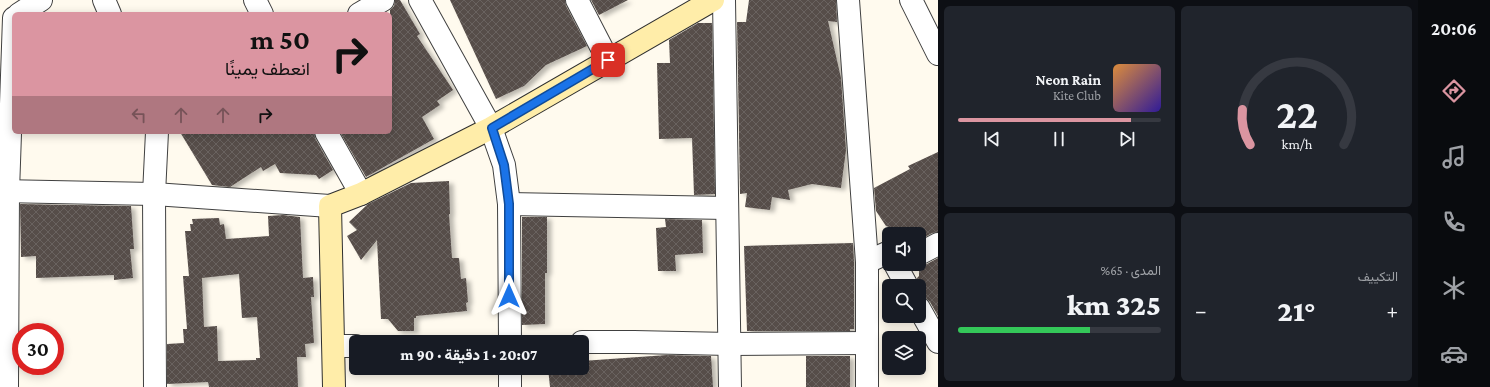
<!DOCTYPE html>
<html lang="ar">
<head>
<meta charset="utf-8">
<style>
	:root { --surface:#171b24; --page:#20242c; --text:#f1f3f6; --muted:#9ea1a6; --line:#363941; --accent:#db95a1 }
	body { margin:0; font-family:"Crimson Pro",Vazirmatn,serif; background:var(--page); color:var(--text); direction:rtl; height:100vh; display:flex; flex-direction:column; font-size:15px; white-space:nowrap }
	* { box-sizing:border-box; margin:0 }
	p { font-size:13px; color:var(--muted) }
	.icon { flex:none; width:22px; height:22px; fill:none; stroke:currentColor; stroke-width:2; stroke-linecap:round; stroke-linejoin:round }
	.map { position:relative; flex:1; overflow:hidden; direction:ltr }
	.details { display:flex; flex-direction:column; gap:6px; padding:6px; background:#0d0f14; width:480px }
	.details>* { flex:none }
	.guide { position:absolute; left:12px; top:12px; width:380px; height:122px; border-radius:6px; box-shadow:0 2px 10px #0003; direction:rtl; background:#db95a1; color:#111; overflow:hidden }
	.buttons { position:absolute; left:882px; top:227px; display:grid; gap:8px }
	.buttons a { display:grid; place-items:center; width:44px; height:44px; border-radius:6px; background:var(--surface); box-shadow:0 2px 10px #0003; font-size:20px }
	.speed { position:absolute; left:12px; top:323px; display:flex; gap:8px; font-size:20px; font-weight:700; text-align:center }
	.speed>* { display:grid; place-content:center; width:52px; height:52px; border-radius:50%; background:var(--surface); box-shadow:0 2px 10px #0003; line-height:1 }
	.speed .limit { border:6px solid #d22; background:#fff; color:#111 }
	.pin { position:absolute; display:grid; place-items:center; width:34px; height:34px; color:#fff; margin:-17px; border-radius:8px; box-shadow:0 2px 6px #0006 }
	.me { position:absolute; width:44px; margin:-22px; rotate:0deg; stroke-linejoin:round; filter:drop-shadow(0 0 3px #0008) }
	.turn { display:flex; align-items:center; gap:14px; height:84px; padding:0 16px; font-size:18px }
	.turn .icon { width:52px; height:52px; stroke-width:2.5 }
	.turn b { display:block; font-size:28px; line-height:34px }
	.lanes { display:flex; align-items:center; height:38px; padding:0 16px; background:#0003; justify-content:center; gap:20px; direction:ltr }
	.lanes .off { opacity:.35 }
	.big { font-size:30px; font-weight:800; line-height:1.1 }
	.details .widget { flex:1; display:flex; flex-direction:column; justify-content:center; gap:6px; min-width:0; padding:0 14px; border-radius:6px; background:var(--page) }
	.details .dial { align-items:center; gap:0 }
	.dial svg { height:104px; overflow:visible; fill:none; stroke:var(--line); stroke-width:7; stroke-linecap:round; text-anchor:middle }
	.dial text { fill:var(--text); stroke:none }
	.song { display:flex; align-items:center; gap:12px }
	.cover { width:48px; height:48px; border-radius:6px; background:linear-gradient(135deg,hsl(30 70% 55%),hsl(250 70% 35%)) }
	.played { height:4px; border-radius:2px; background:linear-gradient(90deg,var(--accent) 85%,var(--line) 85%) }
	.keys { display:flex; justify-content:space-around; direction:ltr }
	.heat { display:flex; justify-content:space-between; align-items:center; font-size:22px; direction:ltr }
	.charge { height:6px; border-radius:3px; background:linear-gradient(90deg,#34c759 65%,var(--line) 0) }
	.details .tiles { flex:1; display:grid; gap:6px; grid-template-columns:repeat(2,1fr) }
	.trip { position:absolute; left:349px; top:335px; width:240px; height:40px; border-radius:6px; background:var(--surface); box-shadow:0 2px 10px #0003; font-weight:800; line-height:40px; text-align:center; direction:rtl }
	main { display:flex; flex:1; min-height:0 }
	.tab-bar { display:flex; flex-direction:column; width:72px; justify-content:space-around; align-items:center; background:#090b0e; color:var(--muted) }
	.tab-bar .icon { width:28px; height:28px }
	.tab-bar .selected { color:var(--accent) }
	.tab-bar b { font-size:18px; color:var(--text) }
	.map>svg:first-child { display:block }
	.building { fill:url(#building-cross-hatch); fill-rule:evenodd; filter:url(#shadow) }
	.lines { fill:none; stroke-linecap:round; stroke-linejoin:round }
	.street-casing { stroke:#404040; stroke-width:24 }
	.secondary-casing { stroke:#2f2f2f; stroke-width:24 }
	.street { stroke:#fff; stroke-width:22 }
	.secondary { stroke:#ffeda9; stroke-width:22 }
	.route-casing { stroke:#114b97; stroke-width:10 }
	.route { stroke:#1a73e8; stroke-width:7 }
</style>
</head>
<body>
<main>
<nav class="tab-bar">
<b>20:06</b>
<svg class="icon selected" aria-label="directions" viewBox="0 0 24 24"><path d="M12 3l9 9-9 9-9-9zM9 14v-3h6M13 9l2 2-2 2"/></svg>
<svg class="icon" aria-label="music" viewBox="0 0 24 24"><path d="M9 18V5l10-2v13"/><circle cx="6" cy="18" r="3"/><circle cx="16" cy="16" r="3"/></svg>
<svg class="icon" aria-label="phone" viewBox="0 0 24 24"><path d="M5 4h4l2 5-3 2q2 4 5 5l2-3 5 2v4C11 20 4 13 5 4z"/></svg>
<svg class="icon" aria-label="climate" viewBox="0 0 24 24"><path d="M12 3v18M4 7l16 10M4 17L20 7"/></svg>
<svg class="icon" aria-label="car" viewBox="0 0 24 24"><path d="M5 17H2v-5l4-1 3-4h7l3 4 3 1v5h-3M9 17h6M6 11h13"/><circle cx="7" cy="17" r="2"/><circle cx="17" cy="17" r="2"/></svg>
</nav>
<section class="details">
<div class="tiles">
<div class="widget dial"><svg viewBox="0 0 100 80">
<path d="M14 69A42 42 0 1 1 86 69"/>
<path d="M14 69A42 42 0 0 1 8 42" stroke="#db95a1"/>
<text x="50" y="56" font-size="32" font-weight="700">22</text>
<text x="50" y="72" font-size="11">km/h</text>
</svg></div>
<div class="widget">
<div class="song"><i class="cover"></i><div><b>Neon Rain</b><p>Kite Club</p></div></div>
<div class="played"></div>
<div class="keys"><svg class="icon" aria-label="previous" viewBox="0 0 24 24"><path d="M18 5L8 12l10 7zM5 5v14"/></svg><svg class="icon" aria-label="pause" viewBox="0 0 24 24"><path d="M8 5v14M16 5v14"/></svg><svg class="icon" aria-label="next" viewBox="0 0 24 24"><path d="M6 5l10 7-10 7zM19 5v14"/></svg></div>
</div>
<div class="widget"><p>التكييف</p>
<div class="heat"><a>−</a><b class="big">21°</b><a>+</a></div>
</div>
<div class="widget"><p>المدى · 65%</p><b class="big">325 km</b><div class="charge"></div></div>
</div>
</section>
<div class="map">
<svg width="938" height="387" viewBox="0 0 938 387">
	<defs>
		<pattern id="building-cross-hatch" width="8" height="8" patternUnits="userSpaceOnUse"><rect width="8" height="8" fill="#564d49"/><path d="M0 0l8 8M0 8l8-8" fill="none" stroke="#69625f"/></pattern>
		<filter id="shadow"><feDropShadow dx="4.5" dy="2.5" stdDeviation="2" flood-color="#0004"/></filter>
	</defs>
	<rect width="100%" height="100%" fill="#fffaee"/>
	<!-- building -->
	<g class="building">
		<path d="M395 0H400L420 34 417 36 453 90 437 101 440 105 422 117 434 139 366 177 340 132H390V10L394 6Z"/>
		<path d="M450 0H565L566 6 587 46 546 65 524 86 496 99Z"/>
		<path d="M591 0H628L599 15Z"/>
		<path d="M749 0H836L837 22 828 21 841 78 846 150 841 188 812 184 788 190 790 200 772 197 770 210 745 207 747 193 740 194 737 22H746Z"/>
		<path d="M698 23H712L715 194 694 195 692 138 659 139 657 63H670L669 40Z"/>
		<path d="M180 132H314L315 138 333 170 319 179 316 175 280 173 275 164 263 171 261 167 230 187 212 185Z"/>
		<path d="M938 152V232L932 233 919 240V234H889V227L886 226 876 211 874 188 910 169 908 166Z"/>
		<path d="M449 181 450 214H449L452 258H459L461 279 466 278 468 302 466 303 467 311 416 316V318H414V331H398L388 319H381L377 240 361 260 347 236 357 230 349 222 368 204 411 183Z"/>
		<path d="M20 204 131 206 134 249H130L133 278 114 280V275L36 278V256L21 257Z"/>
		<path d="M283 215 300 217 303 278 313 277 314 297H311L314 343 305 344 306 357H297L298 387H209L208 382 167 384V344L184 343 183 329H187L183 276H189L185 231H191L190 224H193L192 219 219 218 220 225 224 224 226 239 269 236 268 216ZM239 274 242 318 257 317 260 358H256V360L218 361 217 326 204 327 202 278Z"/>
		<path d="M522 217H547V273H545V324L522 325Z"/>
		<path d="M665 219 702 220 703 253 675 255 676 271H658L656 228 666 227Z"/>
		<path d="M853 243 854 262V329H850V331H747L744 246Z"/>
		<path d="M938 258V316L930 302 926 298 921 296 917 278 919 276V266L925 265Z"/>
		<path d="M667 355 711 356 713 387H550L548 368H582V361Z"/>
		<rect x="806" y="356" width="44" height="31"/>
	</g>
	<g class="lines">
		<defs>
			<g id="street">
				<path d="M104 0 110 14"/>
				<path d="M255 0 262 14"/>
				<path d="M420 0 491 128 504 165 509 204 510 342"/>
				<path d="M577 0 608 60"/>
				<path d="M724 0 730 387"/>
				<path d="M848 0 867 262V387"/>
				<path d="M911 0 938 54"/>
				<path d="M19 14 41 0"/>
				<path d="M359 14 383 0"/>
				<path d="M326 132 361 194"/>
				<path d="M0 191 154 194 330 206"/>
				<path d="M509 204 726 208"/>
				<path d="M919 254 938 244"/>
				<path d="M867 262 889 252"/>
				<path d="M895 264 907 286"/>
				<path d="M919 308 938 342"/>
				<path d="M582 342H634L730 344 867 343"/>
				<path d="M334 346H356"/>
				<path d="M510 368V387"/>
				<path d="M7 387 8 191 14 18"/>
				<path d="M155 387 154 194 157 132"/>
			</g>
			<path id="secondary" d="M334 387 330 206 361 194 491 128 713 0"/>
		</defs>
		<!-- street casing -->
		<use href="#street" class="street-casing"/>
		<!-- secondary casing -->
		<use href="#secondary" class="secondary-casing"/>
		<!-- street -->
		<use href="#street" class="street"/>
		<!-- secondary -->
		<use href="#secondary" class="secondary"/>
	</g>
	<g class="lines">
		<defs>
			<path id="route" d="M509 296V204L504 165 492 128 608 60"/>
		</defs>
		<!-- route casing -->
		<use href="#route" class="route-casing"/>
		<!-- route -->
		<use href="#route" class="route"/>
	</g>
</svg>
<div class="buttons">
<a><svg class="icon" aria-label="sound" viewBox="0 0 24 24"><path d="M4 9h4l5-4v14l-5-4H4zM17 9q2 3 0 6"/></svg></a>
<a><svg class="icon" aria-label="search" viewBox="0 0 24 24"><circle cx="10" cy="10" r="6"/><path d="M15 15l6 6"/></svg></a>
<a><svg class="icon" aria-label="layers" viewBox="0 0 24 24"><path d="M12 4l9 5-9 5-9-5zM3 14l9 5 9-5"/></svg></a>
</div>
<div class="speed"><div class="limit">30</div></div>
<div class="pin" style="left:608px;top:60px;background:#d93025"><svg class="icon" aria-label="arrive" viewBox="0 0 24 24"><path d="M6 21V4h12l-3 4 3 4H6"/></svg></div>
<svg class="me" style="left:509px;top:296px" viewBox="-20 -20 40 40"><path d="M0-17L14 15 0 8-14 15z" fill="#1a73e8" stroke="#fff" stroke-width="4"/></svg>
<div class="trip">20:07 · 1 دقيقة · 90 m</div>
<div class="guide">
<div class="turn"><svg class="icon" aria-label="right" viewBox="0 0 24 24"><path d="M7 20v-9h11M14 6l5 5-5 5"/></svg><div><b>50 m</b>انعطف يمينًا</div></div>
<div class="lanes"><svg class="icon off" aria-label="left" viewBox="0 0 24 24"><path d="M17 20v-9H6M10 6l-5 5 5 5"/></svg><svg class="icon off" aria-label="ahead" viewBox="0 0 24 24"><path d="M12 20V5M6 11l6-6 6 6"/></svg><svg class="icon off" aria-label="ahead" viewBox="0 0 24 24"><path d="M12 20V5M6 11l6-6 6 6"/></svg><svg class="icon" aria-label="right" viewBox="0 0 24 24"><path d="M7 20v-9h11M14 6l5 5-5 5"/></svg></div>
</div>
</div>
</main>
</body>
</html>
